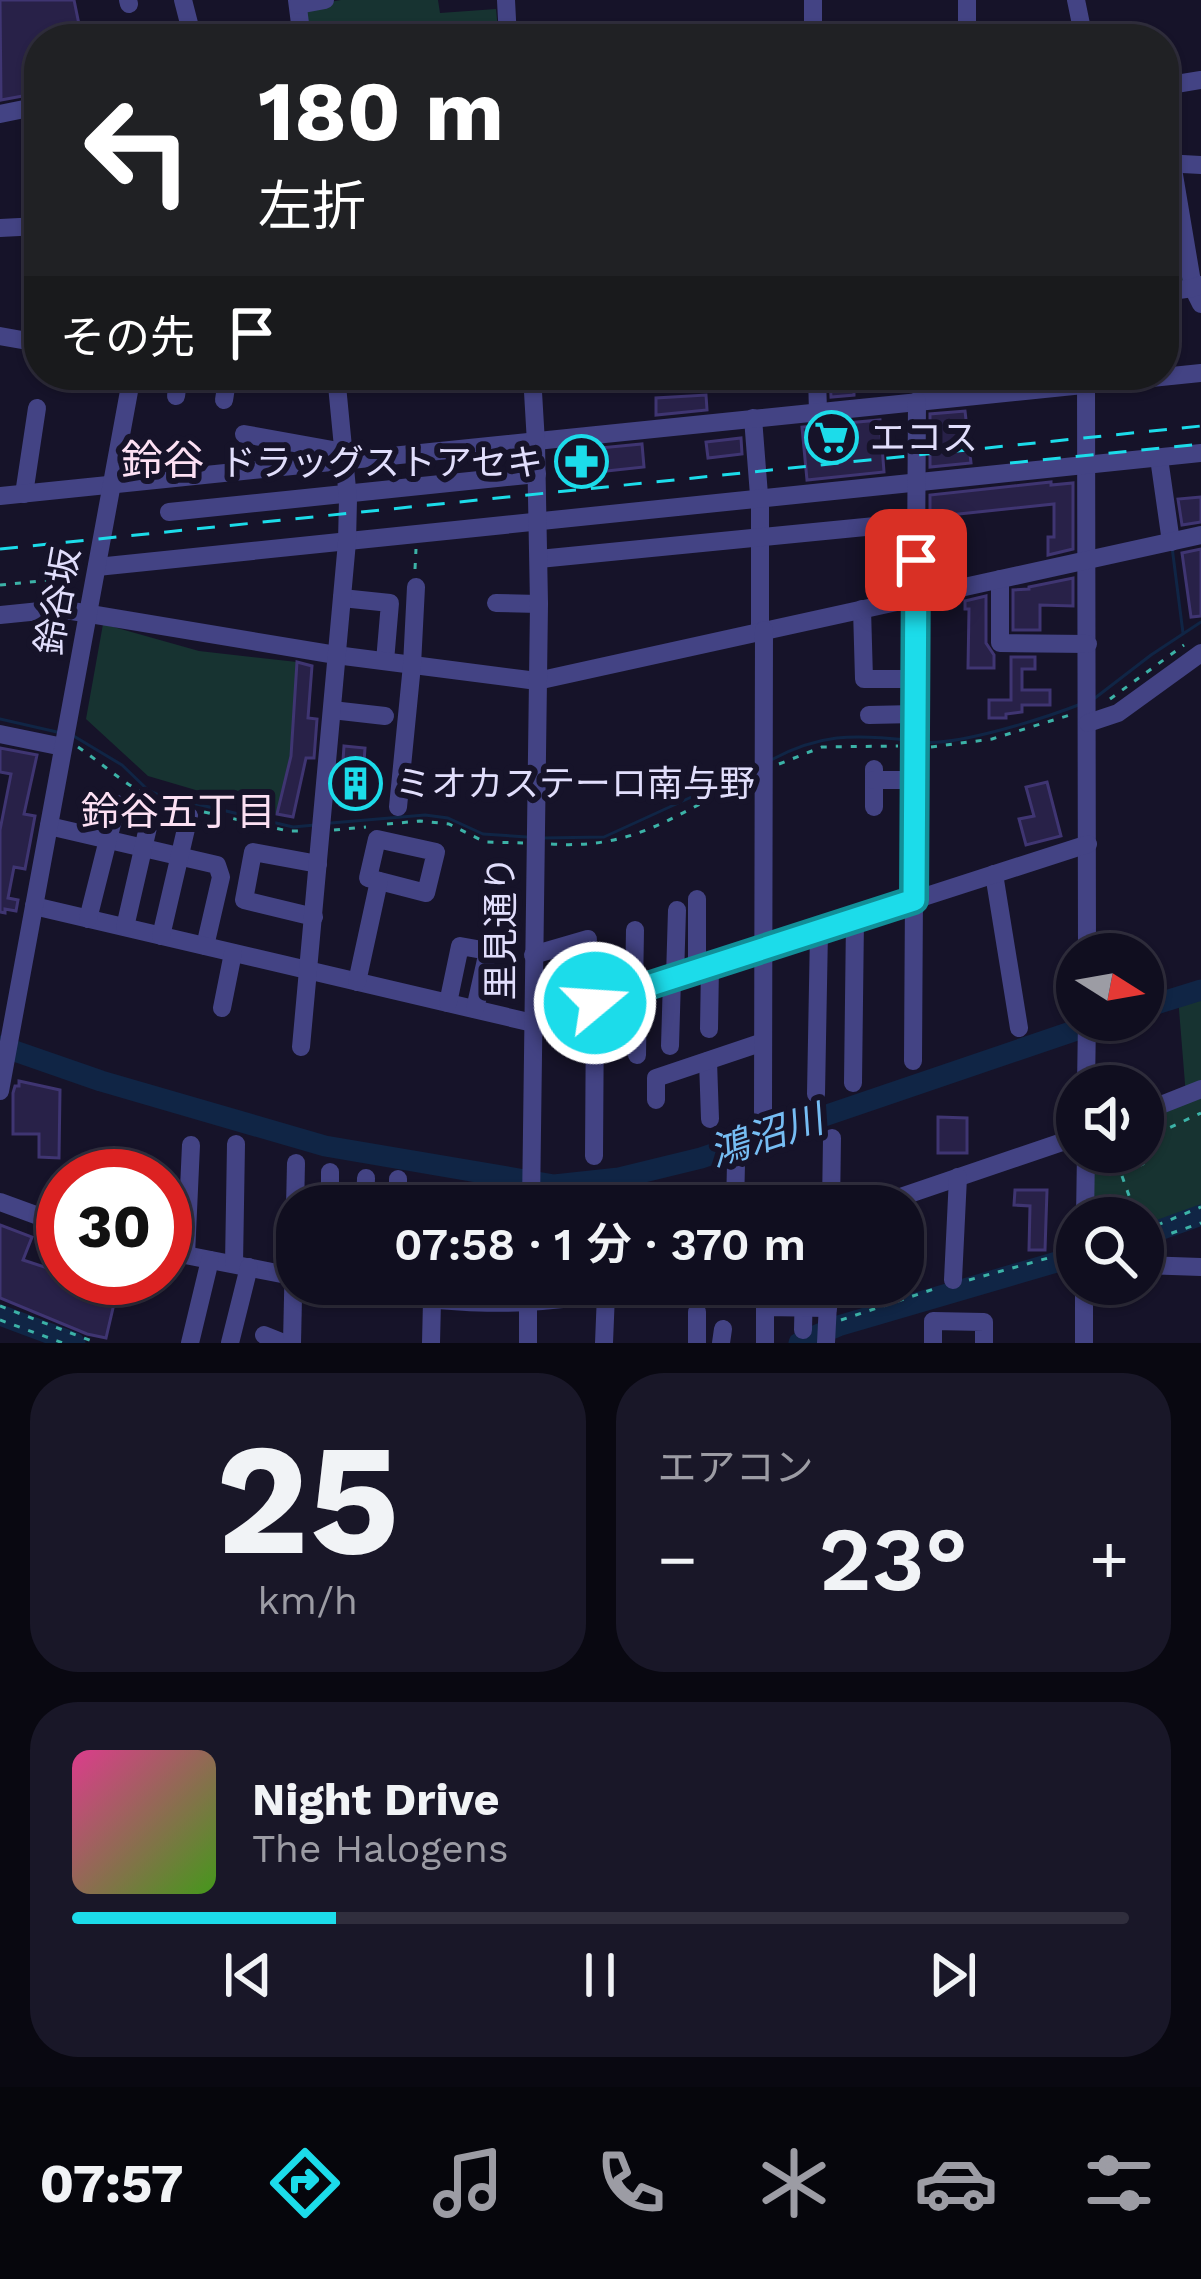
<!DOCTYPE html>
<html lang="ja">
<head>
<meta charset="utf-8">
<style>
	:root { --surface:#100e1f; --page:#191728; --text:#f1f3f6; --muted:#9c9ca4; --line:#302e3d; --accent:#1cdcea }
	body { margin:0; font-family:"Work Sans","Noto Sans JP",sans-serif; background:var(--page); color:var(--text); height:100vh; display:flex; flex-direction:column; font-size:45px; white-space:nowrap }
	* { box-sizing:border-box; margin:0 }
	p { font-size:39px; color:var(--muted) }
	.icon { flex:none; width:66px; height:66px; fill:none; stroke:currentColor; stroke-width:2; stroke-linecap:round; stroke-linejoin:round }
	.map { position:relative; height:1343px; overflow:hidden }
	.details { display:flex; flex-direction:column; gap:30px; padding:30px; background:#090811; flex:1 }
	.details>* { flex:none }
	.hud { position:absolute; left:24px; top:24px; width:1155px; height:366px; border-radius:48px; box-shadow:0 3px 9px #0004,0 0 0 3px var(--line); background:#202124; color:#fff; overflow:hidden }
	.needle { width:78px; rotate:101deg }
	.controls { position:absolute; left:1056px; top:933px; display:grid; gap:24px }
	.controls a { display:grid; place-items:center; width:108px; height:108px; border-radius:50%; background:var(--surface); box-shadow:0 3px 9px #0004,0 0 0 3px var(--line); font-size:60px }
	.speed { position:absolute; left:36px; top:1149px; display:flex; gap:24px; font-size:60px; font-weight:700; text-align:center }
	.speed>* { display:grid; place-content:center; width:156px; height:156px; border-radius:50%; background:var(--surface); box-shadow:0 3px 9px #0004,0 0 0 3px var(--line); line-height:1 }
	.speed .limit { border:18px solid #d22; background:#fff; color:#111 }
	.pin { position:absolute; display:grid; place-items:center; width:102px; height:102px; color:#fff; margin:-51px; border-radius:24px; box-shadow:0 6px 18px #0006 }
	.me { position:absolute; width:132px; margin:-66px; rotate:72deg; stroke-linejoin:round; filter:drop-shadow(0 0 9px #0008) }
	.turn { display:flex; align-items:center; gap:42px; height:252px; padding:0 36px; font-size:54px }
	.turn .icon { width:156px; height:156px; stroke-width:2.5 }
	.turn b { display:block; font-size:84px; line-height:102px }
	.then { display:flex; align-items:center; height:114px; padding:0 36px; background:#0003; gap:24px; font-size:45px }
	.big { font-size:90px; font-weight:600; line-height:1.1 }
	.details .tile { flex:1; display:flex; flex-direction:column; justify-content:center; gap:18px; min-width:0; padding:0 42px; border-radius:48px; background:var(--page) }
	.details .dial { align-items:center; gap:0 }
	.dial b { font-size:156px; line-height:1 }
	.song { display:flex; align-items:center; gap:36px }
	.cover { width:144px; height:144px; border-radius:18px; background:linear-gradient(135deg,hsl(330 70% 55%),hsl(100 70% 35%)) }
	.played { height:12px; border-radius:6px; background:linear-gradient(90deg,var(--accent) 25%,var(--line) 25%) }
	.keys { display:flex; justify-content:space-around; direction:ltr }
	.heat { display:flex; justify-content:space-between; align-items:center; font-size:66px; direction:ltr }
	.details .tiles { flex:1; display:grid; gap:30px; grid-template-columns:1fr 1fr }
	.tile:last-child { grid-column:span 2 }
	.trip { position:absolute; left:276px; top:1185px; width:648px; height:120px; border-radius:48px; background:var(--surface); box-shadow:0 3px 9px #0004,0 0 0 3px var(--line); font-weight:600; line-height:120px; text-align:center }
	.tabs { display:flex; height:192px; justify-content:space-around; align-items:center; background:#06060c; color:var(--muted) }
	.tabs .icon { width:84px; height:84px }
	.tabs .on { color:var(--accent) }
	.tabs b { font-size:54px; color:var(--text) }
	.map>svg:first-child { display:block }
	.green { fill:#173331 }
	.lines { fill:none; stroke-linecap:round; stroke-linejoin:round }
	.stream { stroke:#102545; stroke-width:3 }
	.river { stroke:#102545; stroke-width:21 }
	.building { fill:#282148; stroke:#3f3572; stroke-width:3 }
	.path { stroke:#3cb2a7; stroke-width:3; stroke-dasharray:6 9; stroke-linecap:butt }
	.minor { stroke:#434384; stroke-width:18 }
	.rail { stroke:#1cdcea; stroke-width:3; stroke-dasharray:18 15; stroke-linecap:butt }
	.route-casing { stroke:#128f98; stroke-width:30 }
	.route { stroke:#1cdcea; stroke-width:21 }
	.labels { text-anchor:middle; stroke-width:12; stroke-linejoin:round; paint-order:stroke }
	.poi-label { font-size:36px; fill:#e1defc; stroke:#161329; text-anchor:start }
	.street-label { font-size:36px; fill:#e1defc; stroke:#161329 }
	.neighbourhood-label { font-size:39px; fill:#fce0f3; stroke:#161329 }
	.water-label { font-size:39px; font-style:italic; fill:#76bdf3; stroke:#161329 }
	.quarter-label { font-size:42px; fill:#fce0f3; stroke:#161329 }
</style>
</head>
<body>
<div class="map">
<svg width="1201" height="1343" viewBox="0 0 1201 1343">
	<rect width="100%" height="100%" fill="#161329"/>
	<!-- green -->
	<g class="green">
		<path d="M341 0H438L440 13 496 9 499 39H304L303 6Z"/>
		<path d="M1172 196 1187 279 1164 287V197Z"/>
		<path d="M103 624 199 651 297 662 291 756 277 814 148 776 86 719Z"/>
		<path d="M1201 989V1206L1162 1225 1143 1231V1218H1092L1093 1152H1143V1119L1186 1096 1178 997Z"/>
	</g>
	<g class="lines">
		<!-- stream -->
		<g class="stream">
			<path d="M1172 547 1183 633"/>
			<path d="M1095 698 1151 655 1201 622"/>
			<path d="M0 719 57 732"/>
			<path d="M72 735 122 765 148 790 159 795 293 827 315 825"/>
			<path d="M922 742C958 746 1045 718 1081 704"/>
			<path d="M771 760C819 734 853 734 907 740"/>
			<path d="M331 823 425 815 448 818 483 834 527 837"/>
			<path d="M542 838 604 837 757 767"/>
		</g>
		<!-- river -->
		<g class="river">
			<path d="M1143 1008 1201 990"/>
			<path d="M0 1046 101 1081 325 1146 554 1185 619 1178 701 1158 1106 1020"/>
			<path d="M1143 1236 1201 1215"/>
			<path d="M0 1315 75 1343"/>
			<path d="M799 1343 838 1326 1077 1256"/>
		</g>
	</g>
	<!-- building -->
	<g class="building">
		<path d="M0 0H74L82 39H39V93L1 100Z"/>
		<path d="M830 375H854V395L831 397Z"/>
		<path d="M706 395 707 410 656 415V398Z"/>
		<path d="M965 411 971 463 930 467V414Z"/>
		<path d="M880 420 884 472 807 480 802 427Z"/>
		<path d="M741 438 742 454 708 458 706 442Z"/>
		<path d="M642 444 644 467 560 476 558 456 589 453V449Z"/>
		<path d="M1051 482V485L1073 483V549L1048 555V537H1054V504L930 517V495Z"/>
		<path d="M1201 497V522L1182 525 1178 499Z"/>
		<path d="M1201 549V616L1191 617 1182 553Z"/>
		<path d="M1073 578V606L1040 605V630H1013V590L1029 589V587Z"/>
		<path d="M986 596V643L994 655V668H968L969 609H965V601Z"/>
		<path d="M1011 657H1035V669H1022V690H1050V705H1022V712L1006 714V718H989V700H1011Z"/>
		<path d="M297 662 312 666 308 718 317 719 314 758H306L293 817 277 814 291 756Z"/>
		<path d="M344 746 365 748 363 775 372 776 371 791 361 790 360 807 340 805Z"/>
		<path d="M0 748 37 755 24 814 35 816 30 843 25 869 14 867 8 898 18 900 16 911 5 909V913L0 912V830L11 774 0 772Z"/>
		<path d="M1047 782 1061 836 1026 845 1019 819 1034 816 1026 787Z"/>
		<path d="M19 1081 60 1090 59 1158 39 1157V1134H13V1093L15 1086H19Z"/>
		<path d="M938 1117 967 1118V1153H938Z"/>
		<path d="M1015 1190H1047L1045 1250H1029L1030 1206 1014 1205Z"/>
		<path d="M0 1225 32 1237 23 1260 63 1273V1278H120L106 1338 87 1334 0 1298Z"/>
	</g>
	<g class="lines">
		<!-- path -->
		<g class="path">
			<path d="M415 569 416 549"/>
			<path d="M0 585 82 577"/>
			<path d="M1110 699 1184 645"/>
			<path d="M78 747C113 771 135 796 177 806"/>
			<path d="M931 747 992 739 1073 714"/>
			<path d="M779 764 822 747 898 746"/>
			<path d="M204 812 288 831H306"/>
			<path d="M387 824 420 821 449 824 485 842 523 843"/>
			<path d="M334 830 366 827"/>
			<path d="M551 844C636 850 677 813 748 779"/>
			<path d="M1143 1140 1201 1113"/>
			<path d="M1112 1152 1121 1174 1143 1164 1138 1152"/>
			<path d="M1122 1176 1137 1218"/>
			<path d="M1103 1218 1131 1206"/>
			<path d="M1143 1231 1201 1207"/>
			<path d="M1143 1243 1201 1223"/>
			<path d="M969 1280 1077 1250"/>
			<path d="M0 1306 97 1343"/>
			<path d="M0 1320 63 1343"/>
			<path d="M841 1320 940 1287"/>
		</g>
		<!-- minor -->
		<g class="minor">
			<path d="M128 0 129 4"/>
			<path d="M183 0 193 39"/>
			<path d="M297 0 302 39"/>
			<path d="M506 0 508 39"/>
			<path d="M813 0V39"/>
			<path d="M1076 0 1084 39"/>
			<path d="M298 5 325 0"/>
			<path d="M967 34V0"/>
			<path d="M1164 86 1201 80"/>
			<path d="M0 114 39 106"/>
			<path d="M1164 163 1201 165"/>
			<path d="M1172 163 1193 288 1201 304"/>
			<path d="M0 228 39 226"/>
			<path d="M1164 292 1193 288 1201 285"/>
			<path d="M0 336 39 343"/>
			<path d="M397 375 398 379"/>
			<path d="M817 375 818 413"/>
			<path d="M1086 377 1087 954"/>
			<path d="M176 396 179 375"/>
			<path d="M224 400 228 375"/>
			<path d="M753 418 760 508V631"/>
			<path d="M244 434 344 452"/>
			<path d="M1159 458 1171 542"/>
			<path d="M24 494 37 408"/>
			<path d="M0 496 1201 373"/>
			<path d="M169 512 537 474"/>
			<path d="M539 559 916 522"/>
			<path d="M97 567 1201 453"/>
			<path d="M1000 579V643L1088 644"/>
			<path d="M342 598 390 603 385 661"/>
			<path d="M496 603 539 604"/>
			<path d="M862 609 864 679H915"/>
			<path d="M0 615 60 609 336 655 537 681 1201 535"/>
			<path d="M332 710 385 716"/>
			<path d="M869 715 915 714"/>
			<path d="M1088 723 1118 713 1201 653"/>
			<path d="M0 734 63 747"/>
			<path d="M874 769V807"/>
			<path d="M874 780H915"/>
			<path d="M398 807 412 665 416 587"/>
			<path d="M49 826 217 865 221 877 205 946"/>
			<path d="M377 839 436 852 426 893 368 878Z"/>
			<path d="M994 874 1019 1028"/>
			<path d="M34 906 533 1023 1088 844"/>
			<path d="M314 917 244 900 253 852 318 864"/>
			<path d="M88 919 117 804"/>
			<path d="M125 927 149 823"/>
			<path d="M161 936 189 816"/>
			<path d="M533 955 588 939"/>
			<path d="M697 970V899"/>
			<path d="M675 977 677 910"/>
			<path d="M357 982 379 881"/>
			<path d="M634 990 635 930"/>
			<path d="M448 1003 460 946 488 951 475 1009"/>
			<path d="M222 1008 233 953"/>
			<path d="M709 1029 710 966"/>
			<path d="M670 1046 672 978"/>
			<path d="M301 1047 347 542 348 499 336 375"/>
			<path d="M637 1055 638 989"/>
			<path d="M708 1061 710 1119"/>
			<path d="M913 1061 917 401"/>
			<path d="M853 1083 855 919"/>
			<path d="M1086 1086 1087 1020"/>
			<path d="M0 1091 132 375"/>
			<path d="M816 1094 819 931"/>
			<path d="M656 1100V1078L763 1042"/>
			<path d="M763 1112 764 630"/>
			<path d="M1143 1112 1201 1089"/>
			<path d="M594 1156 595 1003"/>
			<path d="M0 1202 63 1225"/>
			<path d="M330 1206V1172"/>
			<path d="M365 1206 366 1178"/>
			<path d="M398 1206V1179"/>
			<path d="M531 1206 539 604 536 443 532 375"/>
			<path d="M735 1206 736 1164"/>
			<path d="M831 1206 832 1138"/>
			<path d="M874 1206 1077 1137"/>
			<path d="M1085 1218 1086 1152"/>
			<path d="M165 1251 297 1277"/>
			<path d="M186 1255 191 1145"/>
			<path d="M234 1264 236 1144"/>
			<path d="M1143 1265 1201 1267"/>
			<path d="M953 1280 958 1177"/>
			<path d="M332 1284C439 1306 536 1312 643 1284"/>
			<path d="M730 1289V1284"/>
			<path d="M803 1330 804 1284"/>
			<path d="M264 1335 284 1343"/>
			<path d="M190 1343 210 1260"/>
			<path d="M230 1343 249 1267"/>
			<path d="M292 1343 296 1163"/>
			<path d="M431 1343 432 1301"/>
			<path d="M528 1343V1284"/>
			<path d="M604 1343 606 1294"/>
			<path d="M697 1343V1312"/>
			<path d="M721 1343 723 1329"/>
			<path d="M765 1343V1307L828 1308"/>
			<path d="M826 1343 829 1284"/>
			<path d="M933 1343V1321L984 1322V1343"/>
			<path d="M1084 1343V1284"/>
		</g>
		<!-- rail -->
		<g class="rail">
			<path d="M1010 463 1201 444"/>
			<path d="M0 549 1201 426"/>
		</g>
	</g>
	<g class="lines">
		<defs>
			<path id="route" d="M595 1003 914 900 916 560"/>
		</defs>
		<!-- route casing -->
		<use href="#route" class="route-casing"/>
		<!-- route -->
		<use href="#route" class="route"/>
	</g>
	<!-- icons -->
	<defs>
		<symbol id="supermarket-ring" viewBox="-11 -11 22 22"><circle r="9.5" fill="#161329" stroke="#1cdcea" stroke-width="1.5"/><path d="M-6-5.5h2.5l.6 2H6L4.5 2H-2.5L-4.4-4H-6ZM-1.5 3.2a1.3 1.3 0 1 0 .1 0ZM3 3.2a1.3 1.3 0 1 0 .1 0Z" fill="#1cdcea"/></symbol>
		<symbol id="pharmacy-ring" viewBox="-11 -11 22 22"><circle r="9.5" fill="#161329" stroke="#1cdcea" stroke-width="1.5"/><path d="M-2-6h4v4h4v4h-4v4h-4v-4h-4v-4h4Z" fill="#1cdcea"/></symbol>
		<symbol id="building-ring" viewBox="-11 -11 22 22"><circle r="9.5" fill="#161329" stroke="#1cdcea" stroke-width="1.5"/><path d="M-4-6H4V6H1V3H-1V6H-4ZM-2.5-4.3h1.7v1.8h-1.7ZM.8-4.3h1.7v1.8H.8ZM-2.5-1h1.7V.8h-1.7ZM.8-1h1.7V.8H.8Z" fill="#1cdcea"/></symbol>
	</defs>
	<g fill-rule="evenodd">
		<use href="#supermarket-ring" x="802" y="408" width="59" height="59"/>
		<use href="#pharmacy-ring" x="552" y="432" width="59" height="59"/>
		<use href="#building-ring" x="326" y="754" width="59" height="59"/>
	</g>
	<g class="labels">
		<!-- poi labels -->
		<g class="poi-label">
			<text x="870" y="450">エコス</text>
			<text x="543" y="475" text-anchor="end">ドラッグストアセキ</text>
			<text x="395" y="796">ミオカステーロ南与野</text>
		</g>
		<!-- street labels -->
		<g class="street-label">
			<text transform="translate(57 601) rotate(-80)" y="13">鈴谷坂</text>
			<text transform="translate(500 928) rotate(-90)" y="13">里見通り</text>
		</g>
		<!-- neighbourhood labels -->
		<g class="neighbourhood-label">
			<text x="178" y="825">鈴谷五丁目</text>
		</g>
		<!-- water labels -->
		<g class="water-label">
			<text transform="translate(766 1135) rotate(-18)" y="14">鴻沼川</text>
		</g>
		<!-- quarter labels -->
		<g class="quarter-label">
			<text x="163" y="475">鈴谷</text>
		</g>
	</g>
</svg>
<div class="controls">
<a><svg class="needle" viewBox="-14 -14 28 28"><path d="M0-13l5 13h-10z" fill="#e53935"/><path d="M0 13l5-13h-10z" fill="#9c9ca4"/></svg></a>
<a><svg class="icon" aria-label="sound" viewBox="0 0 24 24"><path d="M4 9h4l5-4v14l-5-4H4zM17 9q2 3 0 6"/></svg></a>
<a><svg class="icon" aria-label="search" viewBox="0 0 24 24"><circle cx="10" cy="10" r="6"/><path d="M15 15l6 6"/></svg></a>
</div>
<div class="speed"><div class="limit">30</div></div>
<div class="pin" style="left:916px;top:560px;background:#d93025"><svg class="icon" aria-label="arrive" viewBox="0 0 24 24"><path d="M6 21V4h12l-3 4 3 4H6"/></svg></div>
<svg class="me" style="left:595px;top:1003px" viewBox="-20 -20 40 40"><circle r="17" fill="#1cdcea" stroke="#fff" stroke-width="3"/><path d="M0-11L8 9 0 5-8 9z" fill="#fff"/></svg>
<div class="trip">07:58 · 1 分 · 370 m</div>
<div class="hud">
<div class="turn"><svg class="icon" aria-label="left" viewBox="0 0 24 24"><path d="M17 20v-9H6M10 6l-5 5 5 5"/></svg><div><b>180 m</b>左折</div></div>
<div class="then">その先<svg class="icon" aria-label="arrive" viewBox="0 0 24 24"><path d="M6 21V4h12l-3 4 3 4H6"/></svg></div>
</div>
</div>
<section class="details">
<div class="tiles">
<div class="tile dial"><b>25</b><p>km/h</p></div>
<div class="tile"><p>エアコン</p>
<div class="heat"><a>−</a><b class="big">23°</b><a>+</a></div>
</div>
<div class="tile">
<div class="song"><i class="cover"></i><div><b>Night Drive</b><p>The Halogens</p></div></div>
<div class="played"></div>
<div class="keys"><svg class="icon" aria-label="previous" viewBox="0 0 24 24"><path d="M18 5L8 12l10 7zM5 5v14"/></svg><svg class="icon" aria-label="pause" viewBox="0 0 24 24"><path d="M8 5v14M16 5v14"/></svg><svg class="icon" aria-label="next" viewBox="0 0 24 24"><path d="M6 5l10 7-10 7zM19 5v14"/></svg></div>
</div>
</div>
</section>
<nav class="tabs">
<b>07:57</b>
<svg class="icon on" aria-label="directions" viewBox="0 0 24 24"><path d="M12 3l9 9-9 9-9-9zM9 14v-3h6M13 9l2 2-2 2"/></svg>
<svg class="icon" aria-label="music" viewBox="0 0 24 24"><path d="M9 18V5l10-2v13"/><circle cx="6" cy="18" r="3"/><circle cx="16" cy="16" r="3"/></svg>
<svg class="icon" aria-label="phone" viewBox="0 0 24 24"><path d="M5 4h4l2 5-3 2q2 4 5 5l2-3 5 2v4C11 20 4 13 5 4z"/></svg>
<svg class="icon" aria-label="climate" viewBox="0 0 24 24"><path d="M12 3v18M4 7l16 10M4 17L20 7"/></svg>
<svg class="icon" aria-label="car" viewBox="0 0 24 24"><path d="M5 17H2v-5l4-1 3-4h7l3 4 3 1v5h-3M9 17h6M6 11h13"/><circle cx="7" cy="17" r="2"/><circle cx="17" cy="17" r="2"/></svg>
<svg class="icon" aria-label="filters" viewBox="0 0 24 24"><path d="M4 7h16M4 17h16"/><circle cx="9" cy="7" r="2"/><circle cx="15" cy="17" r="2"/></svg>
</nav>
</body>
</html>
